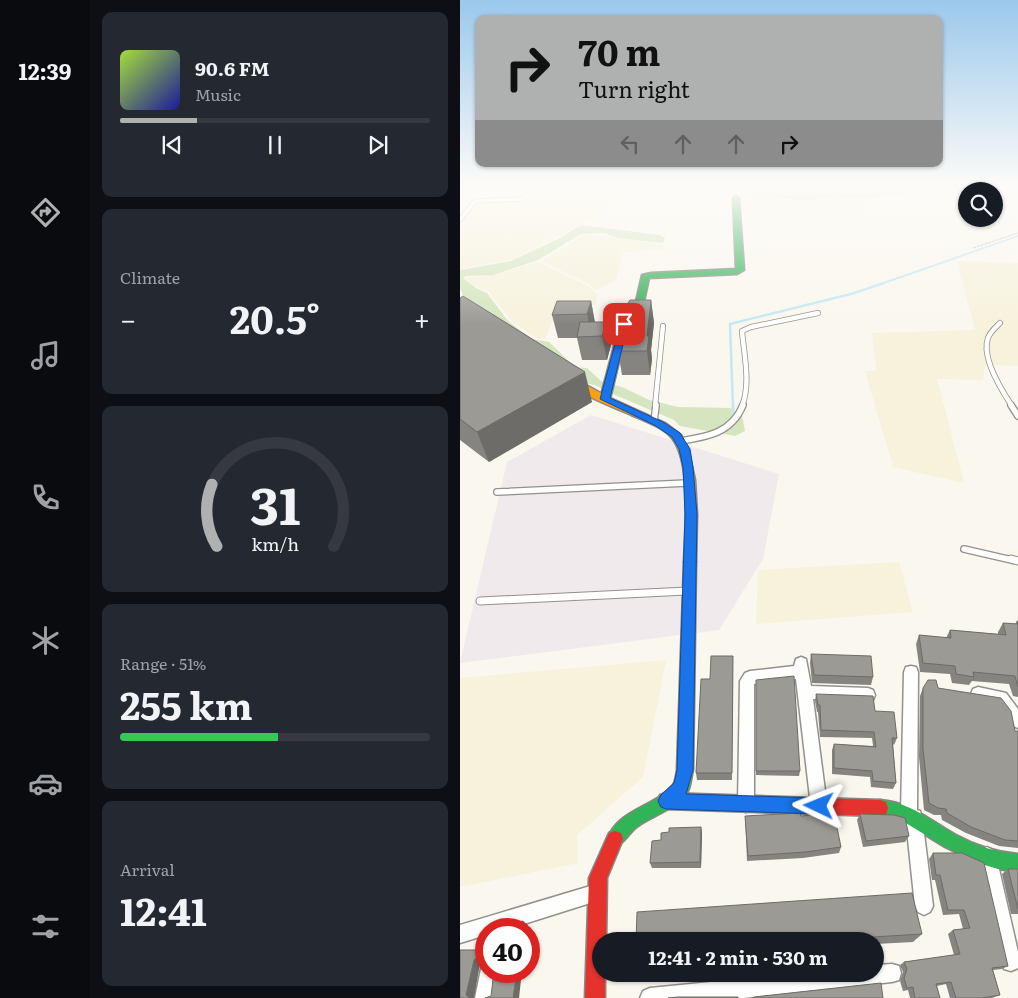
<!DOCTYPE html>
<html lang="en">
<head>
<meta charset="utf-8">
<style>
	:root { --surface:#171b24; --page:#242831; --text:#f1f3f6; --muted:#9ea1a6; --line:#363941; --accent:#afb0b0 }
	body { margin:0; font-family:Literata,serif; background:var(--page); color:var(--text); height:100vh; display:flex; flex-direction:column; font-size:19px; white-space:nowrap }
	* { box-sizing:border-box; margin:0 }
	p { font-size:16px; color:var(--muted) }
	.icon { flex:none; width:28px; height:28px; fill:none; stroke:currentColor; stroke-width:2; stroke-linecap:round; stroke-linejoin:round }
	.map { position:relative; flex:1; overflow:hidden }
	.side { display:flex; flex-direction:column; gap:12px; padding:12px; background:#0d0f14; width:370px }
	.side>* { flex:none }
	.banner { position:absolute; left:15px; top:15px; width:468px; height:152px; border-radius:10px; box-shadow:0 1px 4px #0004; background:#afb0b0; color:#111; overflow:hidden }
	.buttons { position:absolute; left:498px; top:182px; display:grid; gap:10px }
	.buttons a { display:grid; place-items:center; width:45px; height:45px; border-radius:50%; background:var(--surface); box-shadow:0 1px 4px #0004; font-size:25px }
	.speed { position:absolute; left:15px; top:918px; display:flex; gap:10px; font-size:25px; font-weight:700; text-align:center }
	.speed>* { display:grid; place-content:center; width:65px; height:65px; border-radius:50%; background:var(--surface); box-shadow:0 1px 4px #0004; line-height:1 }
	.speed .limit { border:8px solid #d22; background:#fff; color:#111 }
	.pin { position:absolute; display:grid; place-items:center; width:42px; height:42px; color:#fff; margin:-21px; border-radius:10px; box-shadow:0 2px 8px #0006 }
	.me { position:absolute; width:55px; margin:-28px; rotate:272deg; stroke-linejoin:round; filter:drop-shadow(0 0 4px #0008) }
	.turn { display:flex; align-items:center; gap:18px; height:105px; padding:0 20px; font-size:22px }
	.turn .icon { width:65px; height:65px; stroke-width:2.5 }
	.turn b { display:block; font-size:35px; line-height:42px }
	.lanes { display:flex; align-items:center; height:48px; padding:0 20px; background:#0003; justify-content:center; gap:25px; direction:ltr }
	.lanes .off { opacity:.35 }
	.big { font-size:38px; font-weight:700; line-height:1.1 }
	.side .widget { flex:1; display:flex; flex-direction:column; justify-content:center; gap:8px; min-width:0; padding:0 18px; border-radius:10px; background:var(--page) }
	.side .dial { align-items:center; gap:0 }
	.dial svg { height:130px; overflow:visible; fill:none; stroke:var(--line); stroke-width:7; stroke-linecap:round; text-anchor:middle }
	.dial text { fill:var(--text); stroke:none }
	.song { display:flex; align-items:center; gap:15px }
	.cover { width:60px; height:60px; border-radius:8px; background:linear-gradient(135deg,hsl(80 70% 55%),hsl(240 70% 35%)) }
	.played { height:5px; border-radius:2px; background:linear-gradient(90deg,var(--accent) 25%,var(--line) 25%) }
	.keys { display:flex; justify-content:space-around; direction:ltr }
	.heat { display:flex; justify-content:space-between; align-items:center; font-size:28px; direction:ltr }
	.charge { height:8px; border-radius:4px; background:linear-gradient(90deg,#34c759 51%,var(--line) 0) }
	.trip { position:absolute; left:132px; top:932px; width:292px; height:50px; border-radius:25px; background:var(--surface); box-shadow:0 1px 4px #0004; font-weight:700; line-height:50px; text-align:center }
	main { display:flex; flex:1; min-height:0 }
	.menu { display:flex; flex-direction:column; width:90px; justify-content:space-around; align-items:center; background:#090b0e; color:var(--muted) }
	.menu .icon { width:35px; height:35px }
	.menu .active { color:var(--accent) }
	.menu b { font-size:22px; color:var(--text) }
	.map>svg:first-child { display:block }
	.industrial { fill:#f0eaec }
	.farmland { fill:#f6f2dc }
	.forest { fill:#d5e5bf }
	.lines { fill:none; stroke-linecap:round; stroke-linejoin:round }
	.stream-far2 { stroke:#c8e6f2; stroke-width:2 }
	.stream-far1 { stroke:#c8e6f2; stroke-width:2.5 }
	.stream { stroke:#c8e6f2; stroke-width:3 }
	.lane-far3-casing { stroke:#93918e; stroke-width:5 }
	.lane-far2-casing { stroke:#93918e; stroke-width:6 }
	.lane-far1-casing { stroke:#93918e; stroke-width:8 }
	.lane-casing { stroke:#93918e; stroke-width:9 }
	.street-casing { stroke:#93918e; stroke-width:3 }
	.fast-casing { stroke:#898884; stroke-width:3 }
	.slow-casing { stroke:#898884; stroke-width:3 }
	.jam-casing { stroke:#898884; stroke-width:3 }
	.path { stroke:#b7b6b5; stroke-width:1; stroke-dasharray:3 1; stroke-linecap:butt }
	.lane-far3 { stroke:#fefefd; stroke-width:4 }
	.lane-far2 { stroke:#fefefd; stroke-width:4.5 }
	.lane-far1 { stroke:#fefefd; stroke-width:5.5 }
	.lane { stroke:#fefefd; stroke-width:7 }
	.street { fill:#fefefd; fill-rule:evenodd }
	.fast { fill:#30b455; fill-rule:evenodd }
	.slow { fill:#ff9f0a; fill-rule:evenodd }
	.jam { fill:#e5322d; fill-rule:evenodd }
	.wall { fill:#868480 }
	.shaded-wall { fill:#6d6c68 }
	.building { fill:#9c9a95; stroke:#6d6c68 }
	.route { fill:#1a73e8; stroke:#114b97 }
</style>
</head>
<body>
<main>
<nav class="menu">
<b>12:39</b>
<svg class="icon active" aria-label="directions" viewBox="0 0 24 24"><path d="M12 3l9 9-9 9-9-9zM9 14v-3h6M13 9l2 2-2 2"/></svg>
<svg class="icon" aria-label="music" viewBox="0 0 24 24"><path d="M9 18V5l10-2v13"/><circle cx="6" cy="18" r="3"/><circle cx="16" cy="16" r="3"/></svg>
<svg class="icon" aria-label="phone" viewBox="0 0 24 24"><path d="M5 4h4l2 5-3 2q2 4 5 5l2-3 5 2v4C11 20 4 13 5 4z"/></svg>
<svg class="icon" aria-label="climate" viewBox="0 0 24 24"><path d="M12 3v18M4 7l16 10M4 17L20 7"/></svg>
<svg class="icon" aria-label="car" viewBox="0 0 24 24"><path d="M5 17H2v-5l4-1 3-4h7l3 4 3 1v5h-3M9 17h6M6 11h13"/><circle cx="7" cy="17" r="2"/><circle cx="17" cy="17" r="2"/></svg>
<svg class="icon" aria-label="filters" viewBox="0 0 24 24"><path d="M4 7h16M4 17h16"/><circle cx="9" cy="7" r="2"/><circle cx="15" cy="17" r="2"/></svg>
</nav>
<section class="side">
<div class="widget">
<div class="song"><i class="cover"></i><div><b>90.6 FM</b><p>Music</p></div></div>
<div class="played"></div>
<div class="keys"><svg class="icon" aria-label="previous" viewBox="0 0 24 24"><path d="M18 5L8 12l10 7zM5 5v14"/></svg><svg class="icon" aria-label="pause" viewBox="0 0 24 24"><path d="M8 5v14M16 5v14"/></svg><svg class="icon" aria-label="next" viewBox="0 0 24 24"><path d="M6 5l10 7-10 7zM19 5v14"/></svg></div>
</div>
<div class="widget"><p>Climate</p>
<div class="heat"><a>−</a><b class="big">20.5°</b><a>+</a></div>
</div>
<div class="widget dial"><svg viewBox="0 0 100 80">
<path d="M14 69A42 42 0 1 1 86 69"/>
<path d="M14 69A42 42 0 0 1 11 31" stroke="#afb0b0"/>
<text x="50" y="56" font-size="32" font-weight="700">31</text>
<text x="50" y="72" font-size="11">km/h</text>
</svg></div>
<div class="widget"><p>Range · 51%</p><b class="big">255 km</b><div class="charge"></div></div>
<div class="widget"><p>Arrival</p><b class="big">12:41</b></div>
</section>
<div class="map">
<svg width="558" height="998" viewBox="0 0 558 998">
	<rect width="100%" height="100%" fill="#faf7ef"/>
	<!-- industrial -->
	<path class="industrial" d="M131 415 319 474 303 559 259 630 0 663 47 462Z"/>
	<!-- farmland -->
	<g class="farmland">
		<path d="M111 186H180L170 199 137 200 103 196Z"/>
		<path d="M280 195 350 203 373 199H407L410 206 407 210 283 212Z"/>
		<path d="M94 197 160 201 101 235 53 259 0 269V214L5 209 2 205 21 199Z"/>
		<path d="M122 235H143L157 239 173 240 205 245V250L163 252 156 280 136 290 129 284 82 261Z"/>
		<path d="M497 261 558 263V366L525 365 523 380 477 379 504 483 433 467 405 371H416L412 333 515 330Z"/>
		<path d="M78 262 126 285 136 293 137 303 110 316 93 319 85 339 76 338 51 320 29 292 15 286 5 278 33 275Z"/>
		<path d="M439 562 453 612 296 624 298 570Z"/>
		<path d="M206 660 183 777 117 835 118 863 0 887V678Z"/>
	</g>
	<!-- forest -->
	<g class="forest">
		<path d="M269 186H296L343 193 353 186H492V189L408 198 371 197 349 201 285 194Z"/>
		<path d="M121 225 200 235 205 238 203 243 158 238 144 233 121 234 78 260 33 275 6 276 3 278 16 288 27 293 48 321 72 339 89 342 115 367 127 368 141 381 162 387 189 400 218 407 270 408 282 416 285 431 275 436 220 426 214 420 153 394 135 385 119 382 3 295 0 288V270L51 261 100 238Z"/>
	</g>
	<g class="lines">
		<!-- stream-far2 -->
		<path class="stream-far2" d="M421 284 558 236"/>
		<!-- stream-far1 -->
		<path class="stream-far1" d="M273 406 270 324 391 294 424 283"/>
		<!-- stream -->
		<path class="stream" d="M273 405V413"/>
		<defs>
			<path id="lane-far3" d="M0 220 15 201 64 199"/>
			<g id="lane-far2">
				<path d="M540 323C536 327 530 332 528 338 521 357 542 391 552 406"/>
				<path d="M195 406 203 326"/>
				<path d="M282 406C291 383 284 355 282 331L291 327 358 313"/>
			</g>
			<g id="lane-far1">
				<path d="M551 405 558 416"/>
				<path d="M194 422 196 405"/>
				<path d="M220 441C247 437 272 433 283 405"/>
				<path d="M37 492 227 483"/>
				<path d="M504 549 556 561"/>
			</g>
			<g id="lane">
				<path d="M551 559 558 561"/>
				<path d="M20 601 227 591"/>
			</g>
			<g id="street">
				<path d="M341 657 346 659 351 686 408 688 413 690 415 695 413 700 408 702 353 699 367 806 365 812 359 814 353 812 351 806 336 679 294 684V804L292 810 286 812 280 810 278 804 280 681 285 673 290 671 334 666 336 659Z"/>
				<path d="M451 666 456 667 458 672 457 810 460 811 462 817 473 906 470 912 464 915 458 912 455 906 446 820 443 819 441 813 444 672 446 667Z"/>
				<path d="M518 687 546 693 558 709V728L553 726 537 704 513 699 511 694 513 689Z"/>
				<path d="M527 847 533 850 536 856 558 952V968L551 971 544 969 542 962 518 856 521 850Z"/>
				<path d="M137 884 143 887 146 893 143 899 48 929H26V935L0 943V925Z"/>
				<path d="M26 963V971H38L35 998H15L22 964Z"/>
				<path d="M432 964 439 966 441 973 439 980 432 982 283 998H180L183 991 190 988 332 974H416V965Z"/>
			</g>
			<g id="fast">
				<path d="M276 196 279 198 284 270 277 274 189 278 183 306 168 324 150 399 145 402 142 401 140 399 160 324 175 306 182 275 191 273 276 269 273 198Z"/>
				<path d="M230 557 234 559 236 562 233 770C231 777 231 787 227 793 216 809 193 815 178 826 169 832 165 843 155 847L149 845 147 839C160 808 193 808 213 785 216 781 216 775 217 770L224 562 226 559Z"/>
				<path d="M420 800C450 802 471 821 496 835 516 846 536 852 558 854V872L538 869 518 863 485 847 441 820 414 814 412 808 414 802Z"/>
			</g>
			<path id="slow" d="M113 378 148 397 205 423 221 435 228 449 235 480 237 515 236 562 234 565 230 567 226 565 224 562C225 530 232 463 212 438 203 426 175 417 162 411 144 403 121 395 108 381Z"/>
			<g id="jam">
				<path d="M206 793 420 800 426 802 428 808 426 814 420 816 206 809 200 807 198 801 200 795Z"/>
				<path d="M155 831 161 833 163 839 147 878 146 941H141V974H145V998H125L129 878 149 833Z"/>
			</g>
		</defs>
		<!-- lane-far3 casing -->
		<use href="#lane-far3" class="lane-far3-casing"/>
		<!-- lane-far2 casing -->
		<use href="#lane-far2" class="lane-far2-casing"/>
		<!-- lane-far1 casing -->
		<use href="#lane-far1" class="lane-far1-casing"/>
		<!-- lane casing -->
		<use href="#lane" class="lane-casing"/>
		<!-- street casing -->
		<use href="#street" class="street-casing"/>
		<!-- fast casing -->
		<use href="#fast" class="fast-casing"/>
		<!-- slow casing -->
		<use href="#slow" class="slow-casing"/>
		<!-- jam casing -->
		<use href="#jam" class="jam-casing"/>
		<!-- path -->
		<path class="path" d="M513 248 558 233"/>
		<!-- lane-far3 -->
		<use href="#lane-far3" class="lane-far3"/>
		<!-- lane-far2 -->
		<use href="#lane-far2" class="lane-far2"/>
		<!-- lane-far1 -->
		<use href="#lane-far1" class="lane-far1"/>
		<!-- lane -->
		<use href="#lane" class="lane"/>
		<!-- street -->
		<use href="#street" class="street"/>
		<!-- fast -->
		<use href="#fast" class="fast"/>
		<!-- slow -->
		<use href="#slow" class="slow"/>
		<!-- jam -->
		<use href="#jam" class="jam"/>
	</g>
	<!-- wall -->
	<g class="wall">
		<path d="M0 298 132 402 29 462 0 440Z"/>
		<path d="M191 300 194 323 191 350 192 359 190 375H162L158 351Z"/>
		<path d="M131 301 135 322 151 345 147 360H122L117 338H98L92 315Z"/>
		<path d="M557 621H558V697L553 696 549 684 512 681 509 685 492 683 490 674 460 672 456 644 459 635 486 638 490 630 538 634V632L543 623 555 624Z"/>
		<path d="M351 654 413 677 411 685 352 683 350 663Z"/>
		<path d="M273 656 272 780H237L236 773 250 679Z"/>
		<path d="M296 680 340 771 339 776 296 775Z"/>
		<path d="M463 688H478L555 731H558V848L539 846 506 833 482 820 481 815H474L464 810 459 757 460 696Z"/>
		<path d="M356 694 415 711 437 738 434 745 433 744 436 783 433 789 411 787 410 777 372 774V750L374 744 413 746 412 738 360 737 358 712H357L355 701Z"/>
		<path d="M400 814 449 836 445 842 403 847 397 820Z"/>
		<path d="M285 816H341L381 847 379 853 343 858 287 861Z"/>
		<path d="M241 827 242 833 241 868H192L190 863 201 840 209 832Z"/>
		<path d="M473 853 548 966 542 969 533 970 540 995 532 998H490L486 984 477 986 480 998H450L448 990 443 991 440 981 443 972 440 965 444 962 494 955 488 934 493 930 503 929 499 914 483 915 475 880H472L469 859Z"/>
		<path d="M548 869 558 870V914H551L542 874Z"/>
		<path d="M462 934 453 942 416 944V941H176Z"/>
	</g>
	<!-- shaded-wall -->
	<g class="shaded-wall">
		<path d="M191 300 194 323 191 350 192 359 190 375 187 351V336Z"/>
		<path d="M131 301 135 324 132 338 127 314Z"/>
		<path d="M147 322 151 345 147 360 142 336Z"/>
		<path d="M125 372 132 402 29 462 17 432Z"/>
		<path d="M241 827 242 833 241 868 240 862Z"/>
		<path d="M63 921 68 925 67 929H62Z"/>
		<path d="M18 950 25 953 23 962 20 964 14 998H9L6 995 14 960Z"/>
		<path d="M57 971H62L59 998H53Z"/>
	</g>
	<!-- building -->
	<g class="building">
		<path d="M3 296 125 372 17 432 0 419V298Z"/>
		<path d="M170 300H191L187 336H189L187 351H158L168 303Z"/>
		<path d="M97 301H131L127 314 92 315Z"/>
		<path d="M120 322H147L142 336 117 337Z"/>
		<path d="M557 621H558V687L555 676 513 672 514 677 496 674 495 666 463 663 459 635 491 638 490 630 546 635 543 623 558 624Z"/>
		<path d="M351 654 411 656 413 677 354 675Z"/>
		<path d="M251 656H273L272 773H236L241 679H250Z"/>
		<path d="M334 676 340 771H296V680Z"/>
		<path d="M468 680H476L478 688 541 698 551 711 555 731H558V841L545 840 511 827 487 813 486 809 478 808 469 803 463 749V688Z"/>
		<path d="M356 694 413 696 415 711 434 712 437 738H432L436 783 413 781 412 771 374 768V744L416 747 414 732 361 730 360 705H358Z"/>
		<path d="M340 813 341 816 374 813 381 847 345 852 288 856 285 816Z"/>
		<path d="M400 814 434 815 445 818 449 836 406 841Z"/>
		<path d="M241 827 240 862 190 863 192 841 201 840V833L209 832V828Z"/>
		<path d="M473 853H502L524 863 548 966 532 968 540 995 522 998H496L491 982 476 984 480 998H455L453 987 447 988 444 978 447 969 444 962 500 954 493 930 510 928 504 910H488L480 875H476Z"/>
		<path d="M548 869H558V909Z"/>
		<path d="M452 893 462 934 347 941H176L177 912Z"/>
		<path d="M63 921 62 929H36V927H43Z"/>
		<path d="M0 950H18L17 958 14 960 6 995 9 997V998H0Z"/>
		<path d="M34 971H57L53 998H25L31 996Z"/>
		<path d="M421 983 423 998H294V997Z"/>
		<path d="M218 997H278V998H208Z"/>
	</g>
	<!-- sky -->
	<linearGradient id="sky" x2="0" y2="1"><stop stop-color="#9bc8ec"/><stop offset="0.57" stop-color="#fdfbf8"/><stop offset="1" stop-color="#fdfbf8" stop-opacity="0"/></linearGradient>
	<rect width="558" height="325" fill="url(#sky)"/>
	<!-- route -->
	<path class="route" d="M161 322 168 324 150 398 203 422 220 433 230 449 233 467 237 514 233 770 226 794 359 798 365 800 367 806 365 812 359 814 206 809 201 807 198 801 201 795 214 783 217 770 225 514 223 467 219 449 212 437 196 426 140 399Z"/>
</svg>
<div class="buttons">
<a><svg class="icon" aria-label="search" viewBox="0 0 24 24"><circle cx="10" cy="10" r="6"/><path d="M15 15l6 6"/></svg></a>
</div>
<div class="speed"><div class="limit">40</div></div>
<div class="pin" style="left:164px;top:324px;background:#d93025"><svg class="icon" aria-label="arrive" viewBox="0 0 24 24"><path d="M6 21V4h12l-3 4 3 4H6"/></svg></div>
<svg class="me" style="left:359px;top:806px" viewBox="-20 -20 40 40"><path d="M0-17L14 15 0 8-14 15z" fill="#1a73e8" stroke="#fff" stroke-width="4"/></svg>
<div class="trip">12:41 · 2 min · 530 m</div>
<div class="banner">
<div class="turn"><svg class="icon" aria-label="right" viewBox="0 0 24 24"><path d="M7 20v-9h11M14 6l5 5-5 5"/></svg><div><b>70 m</b>Turn right</div></div>
<div class="lanes"><svg class="icon off" aria-label="left" viewBox="0 0 24 24"><path d="M17 20v-9H6M10 6l-5 5 5 5"/></svg><svg class="icon off" aria-label="ahead" viewBox="0 0 24 24"><path d="M12 20V5M6 11l6-6 6 6"/></svg><svg class="icon off" aria-label="ahead" viewBox="0 0 24 24"><path d="M12 20V5M6 11l6-6 6 6"/></svg><svg class="icon" aria-label="right" viewBox="0 0 24 24"><path d="M7 20v-9h11M14 6l5 5-5 5"/></svg></div>
</div>
</div>
</main>
</body>
</html>
